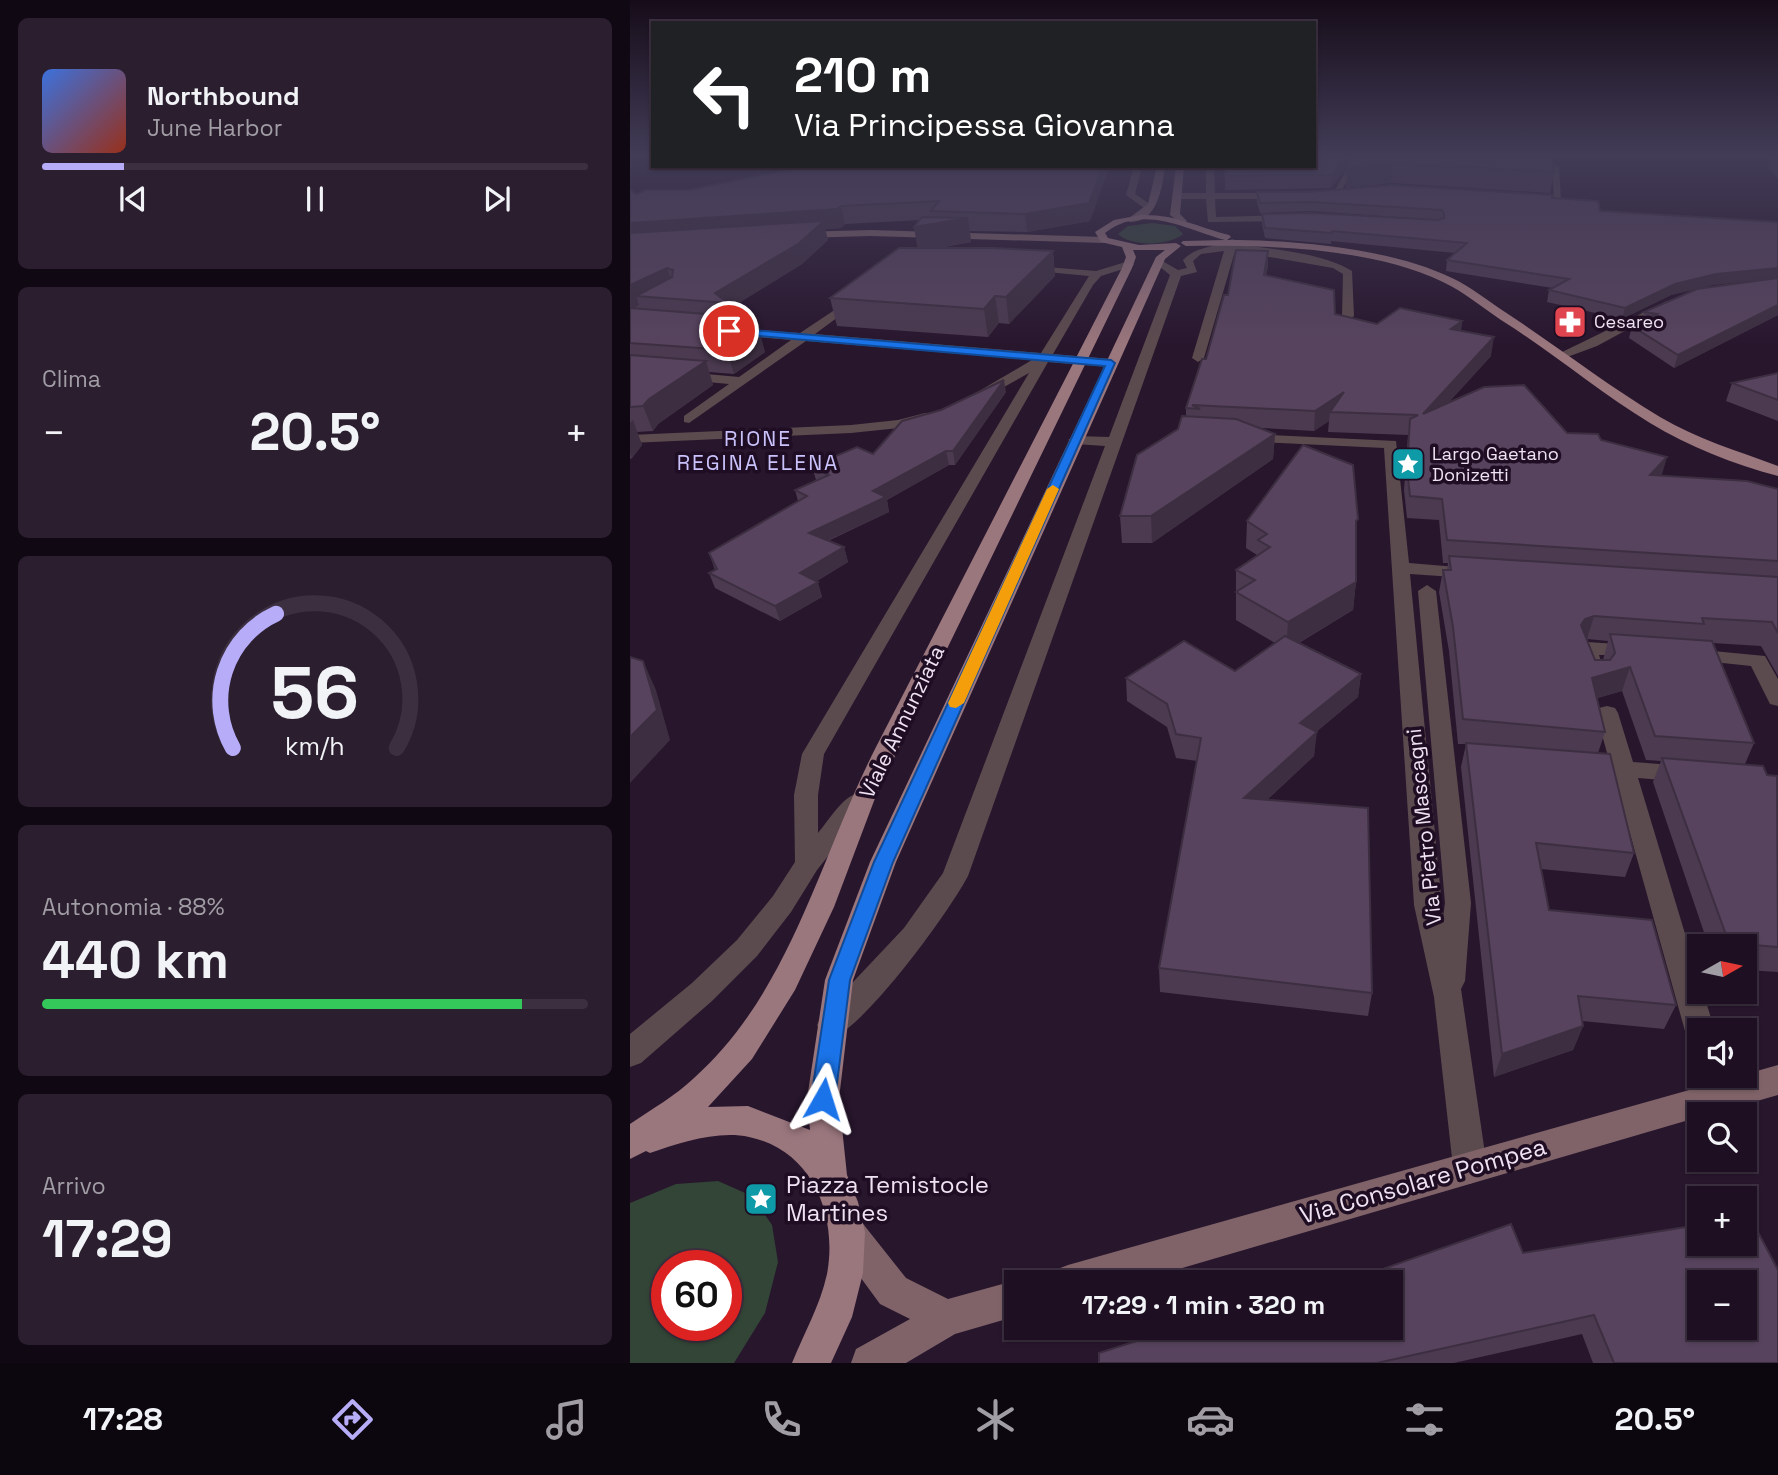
<!DOCTYPE html>
<html lang="it">
<head>
<meta charset="utf-8">
<style>
	:root { --surface:#1e1022; --page:#2b1e2f; --text:#f1f3f6; --muted:#a19da5; --line:#3c3040; --accent:#b6acf8 }
	body { margin:0; font-family:"Space Grotesk",sans-serif; background:var(--page); color:var(--text); height:100vh; display:flex; flex-direction:column; font-size:26px; white-space:nowrap }
	* { box-sizing:border-box; margin:0 }
	p { font-size:23px; color:var(--muted) }
	.icon { flex:none; width:38px; height:38px; fill:none; stroke:currentColor; stroke-width:2; stroke-linecap:round; stroke-linejoin:round }
	.map { position:relative; flex:1; overflow:hidden }
	.details { display:flex; flex-direction:column; gap:18px; padding:18px; background:#100913; width:630px }
	.details>* { flex:none }
	.top-card { position:absolute; left:21px; top:21px; width:665px; height:147px; border-radius:0px; box-shadow:0 2px 5px #0004,0 0 0 2px var(--line); background:#202124; color:#fff; overflow:hidden }
	.needle { width:46px; rotate:81deg }
	.buttons { position:absolute; left:1057px; top:934px; display:grid; gap:14px }
	.buttons a { display:grid; place-items:center; width:70px; height:70px; border-radius:0px; background:var(--surface); box-shadow:0 2px 5px #0004,0 0 0 2px var(--line); font-size:35px }
	.speed { position:absolute; left:21px; top:1250px; display:flex; gap:14px; font-size:35px; font-weight:700; text-align:center }
	.speed>* { display:grid; place-content:center; width:91px; height:91px; border-radius:50%; background:var(--surface); box-shadow:0 2px 5px #0004,0 0 0 2px var(--line); line-height:1 }
	.speed .limit { border:10px solid #d22; background:#fff; color:#111 }
	.pin { position:absolute; display:grid; place-items:center; width:60px; height:60px; color:#fff; margin:-30px; border:4px solid #fff; border-radius:50%; box-shadow:0 2px 7px #0007 }
	.me { position:absolute; width:77px; margin:-38px; rotate:6deg; stroke-linejoin:round; filter:drop-shadow(0 0 5px #0008) }
	.turn { display:flex; align-items:center; gap:24px; height:147px; padding:0 28px; font-size:32px }
	.turn .icon { width:91px; height:91px; stroke-width:2.5 }
	.turn b { display:block; font-size:49px; line-height:60px }
	.big { font-size:52px; font-weight:600; line-height:1.1 }
	.details .tile { flex:1; display:flex; flex-direction:column; justify-content:center; gap:10px; min-width:0; padding:0 24px; border-radius:10px; background:var(--page) }
	.details .dial { align-items:center; gap:0 }
	.dial svg { height:182px; overflow:visible; fill:none; stroke:var(--line); stroke-width:7; stroke-linecap:round; text-anchor:middle }
	.dial text { fill:var(--text); stroke:none }
	.song { display:flex; align-items:center; gap:21px }
	.cover { width:84px; height:84px; border-radius:10px; background:linear-gradient(135deg,hsl(220 70% 55%),hsl(10 70% 35%)) }
	.played { height:7px; border-radius:4px; background:linear-gradient(90deg,var(--accent) 15%,var(--line) 15%) }
	.keys { display:flex; justify-content:space-around; direction:ltr }
	.heat { display:flex; justify-content:space-between; align-items:center; font-size:38px; direction:ltr }
	.charge { height:10px; border-radius:5px; background:linear-gradient(90deg,#34c759 88%,var(--line) 0) }
	.trip { position:absolute; left:374px; top:1270px; width:399px; height:70px; border-radius:0px; background:var(--surface); box-shadow:0 2px 5px #0004,0 0 0 2px var(--line); font-weight:600; line-height:70px; text-align:center }
	.tabs { display:flex; height:112px; justify-content:space-around; align-items:center; background:#0c060e; color:var(--muted) }
	.tabs .icon { width:49px; height:49px }
	.tabs .current { color:var(--accent) }
	.tabs b { font-size:32px; color:var(--text) }
	main { display:flex; flex:1; min-height:0 }
	.map>svg:first-child { display:block }
	.green { fill:#324536; fill-rule:evenodd }
	.lines { fill:none; stroke-linecap:round; stroke-linejoin:round }
	.service { fill:#5c4b4e; fill-rule:evenodd }
	.minor { fill:#5c4b4e; fill-rule:evenodd }
	.secondary { fill:#7f6368; fill-rule:evenodd }
	.primary { fill:#9a767d; fill-rule:evenodd }
	.wall { fill:#4b3a50; fill-rule:evenodd }
	.shaded-wall { fill:#3d2f41 }
	.building { fill:#57435d; stroke:#3d2f41; stroke-width:2; fill-rule:evenodd }
	.route { fill:#1a73e8; stroke:#114b97; stroke-width:2 }
	.slow { fill:#f59e0b }
	.labels { text-anchor:middle; stroke-width:7; stroke-linejoin:round; paint-order:stroke }
	.far-poi-label { font-size:18px; fill:#efe2f2; stroke:#1e0d23; text-anchor:start }
	.far-quarter-label { font-size:21px; letter-spacing:2px; fill:#c9c2fb; stroke:#1e0d23 }
	.street-label { font-size:21px; fill:#efe2f2; stroke:#1e0d23 }
	.near-street-label { font-size:24px; fill:#efe2f2; stroke:#1e0d23 }
	.near-poi-label { font-size:24px; fill:#efe2f2; stroke:#1e0d23; text-anchor:start }
</style>
</head>
<body>
<main>
<section class="details">
<div class="tile">
<div class="song"><i class="cover"></i><div><b>Northbound</b><p>June Harbor</p></div></div>
<div class="played"></div>
<div class="keys"><svg class="icon" aria-label="previous" viewBox="0 0 24 24"><path d="M18 5L8 12l10 7zM5 5v14"/></svg><svg class="icon" aria-label="pause" viewBox="0 0 24 24"><path d="M8 5v14M16 5v14"/></svg><svg class="icon" aria-label="next" viewBox="0 0 24 24"><path d="M6 5l10 7-10 7zM19 5v14"/></svg></div>
</div>
<div class="tile"><p>Clima</p>
<div class="heat"><a>−</a><b class="big">20.5°</b><a>+</a></div>
</div>
<div class="tile dial"><svg viewBox="0 0 100 80">
<path d="M14 69A42 42 0 1 1 86 69"/>
<path d="M14 69A42 42 0 0 1 33 10" stroke="#b6acf8"/>
<text x="50" y="56" font-size="32" font-weight="700">56</text>
<text x="50" y="72" font-size="11">km/h</text>
</svg></div>
<div class="tile"><p>Autonomia · 88%</p><b class="big">440 km</b><div class="charge"></div></div>
<div class="tile"><p>Arrivo</p><b class="big">17:29</b></div>
</section>
<div class="map">
<svg width="1148" height="1363" viewBox="0 0 1148 1363">
	<rect width="100%" height="100%" fill="#28162d"/>
	<!-- green -->
	<g class="green">
		<path d="M522 223 545 226 553 234C539 246 501 247 488 234L498 226Z"/>
		<path d="M88 1181 122 1196 142 1225 148 1262 135 1313 104 1363H0V1203L46 1184ZM37 1265H96V1325H37Z"/>
	</g>
	<g class="lines">
		<!-- service -->
		<path class="service" d="M504 166H512L505 194 523 206V210H517L496 195Z"/>
		<!-- minor -->
		<g class="minor">
			<path d="M724 155 738 157 730 159 708 196H702Z"/>
			<path d="M893 165 929 166 931 201 924 199 922 170 896 169Z"/>
			<path d="M576 166H584L585 193H657L661 196 657 199H585L586 217 661 215 666 218 661 221 578 222 576 199H547L543 196 547 193H576Z"/>
			<path d="M602 239 605 240 606 245C640 248 693 253 722 271L724 316 718 320 712 316 713 274 703 268 605 251 574 358 568 362 562 358 594 251 571 254 563 261 567 272 551 276 338 876C319 912 237 1025 202 1038L191 1034 187 1025 191 1016 274 928 313 873 475 446 445 444 438 440 445 436 479 437 540 275 524 262 529 259 548 270 557 268 553 260C567 245 587 248 602 239Z"/>
			<path d="M499 261 504 264 503 266 471 276 463 285 423 354 481 359 487 363 481 367 418 362 194 754 188 795V833C201 818 217 787 238 794L242 800 238 806 187 870 161 912 127 956 82 1001 11 1063 0 1067V1034L62 983 107 940 143 896 165 862 164 795 172 754 399 373 356 397 351 398 344 394 402 360 176 341 59 423 54 422V416L99 384 0 375V367L109 377 161 340 103 335 99 334V328L170 333 227 295 231 296V300L185 334 411 353 459 276 396 270 391 267 392 265 466 271Z"/>
			<path d="M1037 301 1041 302V306L967 346 932 359 926 355Z"/>
			<path d="M295 413 300 414V420L269 428 221 433 0 443V435L221 425 268 420Z"/>
			<path d="M617 434 766 441 779 563 839 568 848 573 839 578 780 574 813 917 815 903 788 591 797 585 806 591 841 903 835 981 831 989 857 1167 852 1179 840 1184 828 1179 823 1167 804 997 784 905 754 448 612 441 610 438 612 435Z"/>
			<path d="M957 642 1002 645 1009 647 1012 651 1009 655H969L974 671 971 676H957L947 648 950 644Z"/>
			<path d="M1062 649 1135 656 1148 679V706L1140 704 1121 666 1055 659 1052 655 1055 651Z"/>
			<path d="M977 706 985 708 988 713 1003 762 1056 766 1064 768 1068 774 1064 780 1056 782 1008 778 1069 980V992H1073L1085 1031H1069V1044L1059 1040 1055 1031 984 776 947 772 943 766 947 760 955 758 979 760 966 713 969 708Z"/>
			<path d="M1069 1072V1076H1099L1105 1095 1100 1106 1089 1110 1078 1106 1067 1076Z"/>
		</g>
		<!-- secondary -->
		<g class="secondary">
			<path d="M527 166H535C532 187 528 223 499 222V218L518 204Z"/>
			<path d="M546 166H554L550 214 557 221 552 224 540 215Z"/>
			<path d="M241 230 474 237 479 240 474 243 241 236 169 238 164 235 169 232Z"/>
			<path d="M1148 1065V1095L1078 1115H1069V1117L501 1283H420L425 1270 438 1265Z"/>
			<path d="M218 1215 230 1220 276 1278 318 1299 387 1280 394 1283H387V1316L325 1334 276 1363H221L226 1349 280 1319 250 1304 206 1244 201 1232 206 1220Z"/>
		</g>
		<!-- primary -->
		<path class="primary" d="M511 215C546 214 567 227 599 235L601 237 597 240C665 240 760 248 822 278 841 287 858 301 875 312 927 346 977 385 1030 417 1067 439 1108 451 1148 466V476C1105 465 1058 446 1020 423 969 392 922 352 871 320 852 307 834 292 813 282 741 247 635 245 556 246L551 243 553 241 595 240C557 230 513 203 475 233L478 238 509 245 546 243 551 246 535 259 266 862 223 980 209 1099 217 1175 228 1202 235 1232 233 1273 222 1317 201 1363H162C174 1333 190 1306 197 1274 208 1215 182 1150 119 1137 88 1130 49 1143 20 1153L16 1151 0 1159V1124C22 1109 45 1096 64 1078 161 991 189 859 246 747 328 588 410 428 492 268L496 257 492 247 471 242 465 232 484 220ZM503 250H535L526 257 240 862 195 980 177 1099 180 1130 118 1106 78 1107 122 1059 165 990 204 907 247 793 502 268 506 257Z"/>
	</g>
	<!-- wall -->
	<g class="wall">
		<path d="M684 154 924 172 920 193 761 183 716 188 722 160 701 188 595 190V166Z"/>
		<path d="M1148 155V179L1138 166 1140 157Z"/>
		<path d="M180 166 460 221 397 232 340 231 341 242 310 248 423 251 425 276 379 324 369 323 358 337 207 326 200 298 288 248 284 227 290 220 215 224 211 228 195 229 198 240 172 264 99 309 101 316 135 352 104 374 79 372 83 385 28 424 23 431 7 432 12 445 2 458 0 459V190L7 194 58 190Z"/>
		<path d="M627 192 922 198 970 211 1148 222V315L1044 368 999 338 1002 326 1012 321 1014 312 1137 279 1083 285 1041 295 992 319 917 302 919 290 923 288 816 271 817 260 825 253 701 241V244L635 238 632 224V214L809 220 681 211 630 213 627 202Z"/>
		<path d="M638 251V266L636 276 705 314 747 324 832 321 831 331 861 356 819 402 937 433 971 440 1037 457 1031 475 1148 489V676L1131 646 1082 643 1124 743 1115 764 1137 775 1148 777V972L1115 970V947H1079L1023 782 1031 761 1016 760 992 691 967 698 975 732 968 753 1004 853 995 877 911 869 919 910 1046 1005 1034 1029 952 1021 953 1026 943 1050 864 1077 831 767 836 744H828L819 651 809 592 813 570H817L818 563H813L809 520 777 518 774 490 778 435 698 432 699 421 684 431 631 428 645 434 643 459 522 543H492L490 516 556 416V408L576 359 598 295ZM957 639 978 641 973 660H965Z"/>
		<path d="M1148 373V421L1096 401 1102 383Z"/>
		<path d="M376 392 325 465H319L257 500 259 512 198 541 214 547 218 562 187 581 192 597 150 621 85 588 79 573 85 570 79 553 168 501 165 490 186 480 182 466 243 454Z"/>
		<path d="M617 521 726 540V582L723 610 669 643 731 674 728 697 686 732 684 756 637 800 742 993 738 1016 530 992 529 968 567 761 546 758 537 727 497 701 496 678 605 671 645 643 606 620V570L627 555 616 548Z"/>
		<path d="M893 1253 1148 1363H963L952 1334 824 1363H469Z"/>
	</g>
	<!-- shaded-wall -->
	<g class="shaded-wall">
		<path d="M717 154H726L701 188 702 175Z"/>
		<path d="M763 163 761 183 716 188 717 167Z"/>
		<path d="M473 166H480L460 221 397 232 395 214Z"/>
		<path d="M211 206 215 224 211 228 195 229 198 240 172 264 99 309 98 303 85 293 0 242V223Z"/>
		<path d="M338 218 341 242 288 251 284 227Z"/>
		<path d="M423 251 425 276 379 324 376 297Z"/>
		<path d="M638 251V266L633 292 634 275Z"/>
		<path d="M37 268 44 288 6 296 9 305 0 310V285Z"/>
		<path d="M1148 268V278L1083 285 1041 295 992 319 995 308 1045 284 1086 274Z"/>
		<path d="M365 296 369 323 358 337 354 309Z"/>
		<path d="M1148 305V315L1044 368 1048 355Z"/>
		<path d="M832 321 829 339 821 329Z"/>
		<path d="M129 329 135 352 104 374 97 350Z"/>
		<path d="M864 337 861 356 790 434 793 414Z"/>
		<path d="M76 361 83 385 28 424 23 431 13 406 19 399Z"/>
		<path d="M374 380 376 392 325 465 323 451Z"/>
		<path d="M714 392 700 412 699 421 684 431 685 411Z"/>
		<path d="M3 420 12 445 2 458 0 453V423Z"/>
		<path d="M645 434 643 459 522 543 521 516Z"/>
		<path d="M316 451 319 465 257 500 259 512 183 547 179 533 243 491Z"/>
		<path d="M1037 457 1031 478 1020 475Z"/>
		<path d="M214 547 218 562 175 588 170 573Z"/>
		<path d="M188 582 192 597 150 621 145 606Z"/>
		<path d="M726 582 723 610 656 650 658 622Z"/>
		<path d="M964 616 957 639 951 625 955 619Z"/>
		<path d="M13 661 26 690 40 740 0 783V737Z"/>
		<path d="M1000 667 992 691 955 702 962 678Z"/>
		<path d="M731 674 728 697 668 747 670 723Z"/>
		<path d="M687 732 684 756 613 822 614 798Z"/>
		<path d="M953 1026 943 1050 864 1077 872 1054Z"/>
	</g>
	<!-- building -->
	<g class="building">
		<path d="M684 154H717L702 175 595 176V166H684Z"/>
		<path d="M725 154H923L924 172 763 163 717 167Z"/>
		<path d="M1148 155V166L1140 157Z"/>
		<path d="M180 166H473L459 203 395 214 301 211 309 201 211 206 207 209 0 223V190L7 194 15 190H58Z"/>
		<path d="M762 185 922 195V198L968 201 970 211 1148 222V268L1086 274 1045 284 995 308 919 290 939 279 817 260 837 243 702 231V233L635 228 632 214 682 213 808 220 814 218V213L812 210 682 202 630 203 627 192H678Z"/>
		<path d="M292 217 338 218 284 227Z"/>
		<path d="M194 221 168 244 85 293 98 303 6 296 42 277 43 270 37 268 0 285V233Z"/>
		<path d="M269 248H362L423 251 376 297 365 296 354 309 200 298Z"/>
		<path d="M606 250 638 251 634 275 704 290 705 314 747 324 770 308 832 321 821 329 864 337 793 414 854 387 894 385 937 433 968 434 971 440 1037 457 1020 475 1117 481 1148 489V561L817 540 812 499 780 496 777 469 780 419 788 415 700 412 714 392 685 411 562 405 570 409 556 408 572 359H576L594 295H598Z"/>
		<path d="M1148 278V305L1048 355 1002 326 1027 314 1014 312 1067 289Z"/>
		<path d="M0 308 114 317 129 329 97 350 0 343Z"/>
		<path d="M0 355 76 361 19 399 13 406 0 407Z"/>
		<path d="M1148 373V400L1102 383Z"/>
		<path d="M374 380 323 451H316L243 491 256 497 179 533 214 547 170 573 188 582 145 606 79 573 87 569 79 553 177 496 165 490 199 475 182 466 227 447 243 454 272 421 311 410Z"/>
		<path d="M552 416 606 419 645 434 521 516H490L507 455 548 429Z"/>
		<path d="M673 445 723 465 728 519 726 521V582L658 622 606 592 625 580 606 570 640 547 628 540 637 534 617 521Z"/>
		<path d="M819 556 1148 577V633L1142 622 1072 618 1074 624 964 616 955 619 951 625 965 660H980L985 653 980 634 1082 641 1124 743 1025 736 1000 667 962 678 975 732 833 719 823 627 813 570H821Z"/>
		<path d="M655 636 731 674 670 723 687 732 614 798 738 808 742 993 529 968 571 738 546 734 537 704 496 678 554 641 605 671Z"/>
		<path d="M0 657 13 661 27 710 0 737Z"/>
		<path d="M836 743 980 754 1004 853 906 843 919 910 1022 920 1046 1005 948 996 953 1026 872 1054Z"/>
		<path d="M1032 758 1133 766 1137 775 1147 776 1148 947 1099 943Z"/>
		<path d="M1120 1217 1148 1270V1363H984L964 1315 747 1363H469V1353L547 1328H761V1283H713L881 1224 893 1253 1069 1225V1244H1115V1218ZM1069 1283H1115V1328H1069Z"/>
	</g>
	<!-- sky -->
	<linearGradient id="sky" x2="0" y2="1"><stop stop-color="#160c19"/><stop offset="0.45" stop-color="#423c57"/><stop offset="1" stop-color="#423c57" stop-opacity="0"/></linearGradient>
	<rect width="1148" height="345" fill="url(#sky)"/>
	<!-- route -->
	<path class="route" d="M99 328 481 360 485 363 263 862 220 980 205 1099 201 1107 193 1110 184 1107 181 1099 199 980 244 862 475 366 95 333V329Z"/>
	<!-- slow -->
	<path class="slow" d="M423 485 429 489 334 703 326 708 320 707 318 703 417 489Z"/>
	<!-- icons -->
	<defs>
		<symbol id="pharmacy-square" viewBox="-11 -11 22 22"><rect x="-9" y="-9" width="18" height="18" rx="4" fill="#e0444e" stroke="#1e0d23"/><path d="M-2-6h4v4h4v4h-4v4h-4v-4h-4v-4h4Z" fill="#fff"/></symbol>
		<symbol id="sight-square" viewBox="-11 -11 22 22"><rect x="-9" y="-9" width="18" height="18" rx="4" fill="#0f9aa8" stroke="#1e0d23"/><path d="M0-6L1.8-2.2L6-1.7L2.9 1.2L3.7 5.4L0 3.3L-3.7 5.4L-2.9 1.2L-6-1.7L-1.8-2.2Z" fill="#fff"/></symbol>
	</defs>
	<g fill-rule="evenodd">
		<use href="#pharmacy-square" x="921" y="303" width="38" height="38"/>
		<use href="#sight-square" x="759" y="445" width="38" height="38"/>
		<use href="#sight-square" x="112" y="1180" width="38" height="38"/>
	</g>
	<g class="labels">
		<!-- far-poi labels -->
		<g class="far-poi-label">
			<text x="964" y="328">Cesareo</text>
			<text x="802" y="460">Largo Gaetano<tspan x="802" dy="21">Donizetti</tspan></text>
		</g>
		<!-- far-quarter labels -->
		<g class="far-quarter-label">
			<text x="128" y="446">RIONE<tspan x="128" dy="24">REGINA ELENA</tspan></text>
		</g>
		<!-- street labels -->
		<g class="street-label">
			<text transform="translate(272 722) rotate(-64)" y="7">Viale Annunziata</text>
			<text transform="translate(794 827) rotate(-96)" y="7">Via Pietro Mascagni</text>
		</g>
		<!-- near-street labels -->
		<g class="near-street-label">
			<text transform="translate(793 1181) rotate(-16)" y="8">Via Consolare Pompea</text>
		</g>
		<!-- near-poi labels -->
		<g class="near-poi-label">
			<text x="156" y="1193">Piazza Temistocle<tspan x="156" dy="28">Martines</tspan></text>
		</g>
	</g>
</svg>
<div class="buttons">
<a><svg class="needle" viewBox="-14 -14 28 28"><path d="M0-13l5 13h-10z" fill="#e53935"/><path d="M0 13l5-13h-10z" fill="#a19da5"/></svg></a>
<a><svg class="icon" aria-label="sound" viewBox="0 0 24 24"><path d="M4 9h4l5-4v14l-5-4H4zM17 9q2 3 0 6"/></svg></a>
<a><svg class="icon" aria-label="search" viewBox="0 0 24 24"><circle cx="10" cy="10" r="6"/><path d="M15 15l6 6"/></svg></a>
<a>+</a>
<a>−</a>
</div>
<div class="speed"><div class="limit">60</div></div>
<div class="pin" style="left:99px;top:331px;background:#d93025"><svg class="icon" aria-label="arrive" viewBox="0 0 24 24"><path d="M6 21V4h12l-3 4 3 4H6"/></svg></div>
<svg class="me" style="left:193px;top:1099px" viewBox="-20 -20 40 40"><path d="M0-17L14 15 0 8-14 15z" fill="#1a73e8" stroke="#fff" stroke-width="4"/></svg>
<div class="trip">17:29 · 1 min · 320 m</div>
<div class="top-card">
<div class="turn"><svg class="icon" aria-label="left" viewBox="0 0 24 24"><path d="M17 20v-9H6M10 6l-5 5 5 5"/></svg><div><b>210 m</b>Via Principessa Giovanna</div></div>
</div>
</div>
</main>
<nav class="tabs">
<b>17:28</b>
<svg class="icon current" aria-label="directions" viewBox="0 0 24 24"><path d="M12 3l9 9-9 9-9-9zM9 14v-3h6M13 9l2 2-2 2"/></svg>
<svg class="icon" aria-label="music" viewBox="0 0 24 24"><path d="M9 18V5l10-2v13"/><circle cx="6" cy="18" r="3"/><circle cx="16" cy="16" r="3"/></svg>
<svg class="icon" aria-label="phone" viewBox="0 0 24 24"><path d="M5 4h4l2 5-3 2q2 4 5 5l2-3 5 2v4C11 20 4 13 5 4z"/></svg>
<svg class="icon" aria-label="climate" viewBox="0 0 24 24"><path d="M12 3v18M4 7l16 10M4 17L20 7"/></svg>
<svg class="icon" aria-label="car" viewBox="0 0 24 24"><path d="M5 17H2v-5l4-1 3-4h7l3 4 3 1v5h-3M9 17h6M6 11h13"/><circle cx="7" cy="17" r="2"/><circle cx="17" cy="17" r="2"/></svg>
<svg class="icon" aria-label="filters" viewBox="0 0 24 24"><path d="M4 7h16M4 17h16"/><circle cx="9" cy="7" r="2"/><circle cx="15" cy="17" r="2"/></svg>
<b>20.5°</b>
</nav>
</body>
</html>
